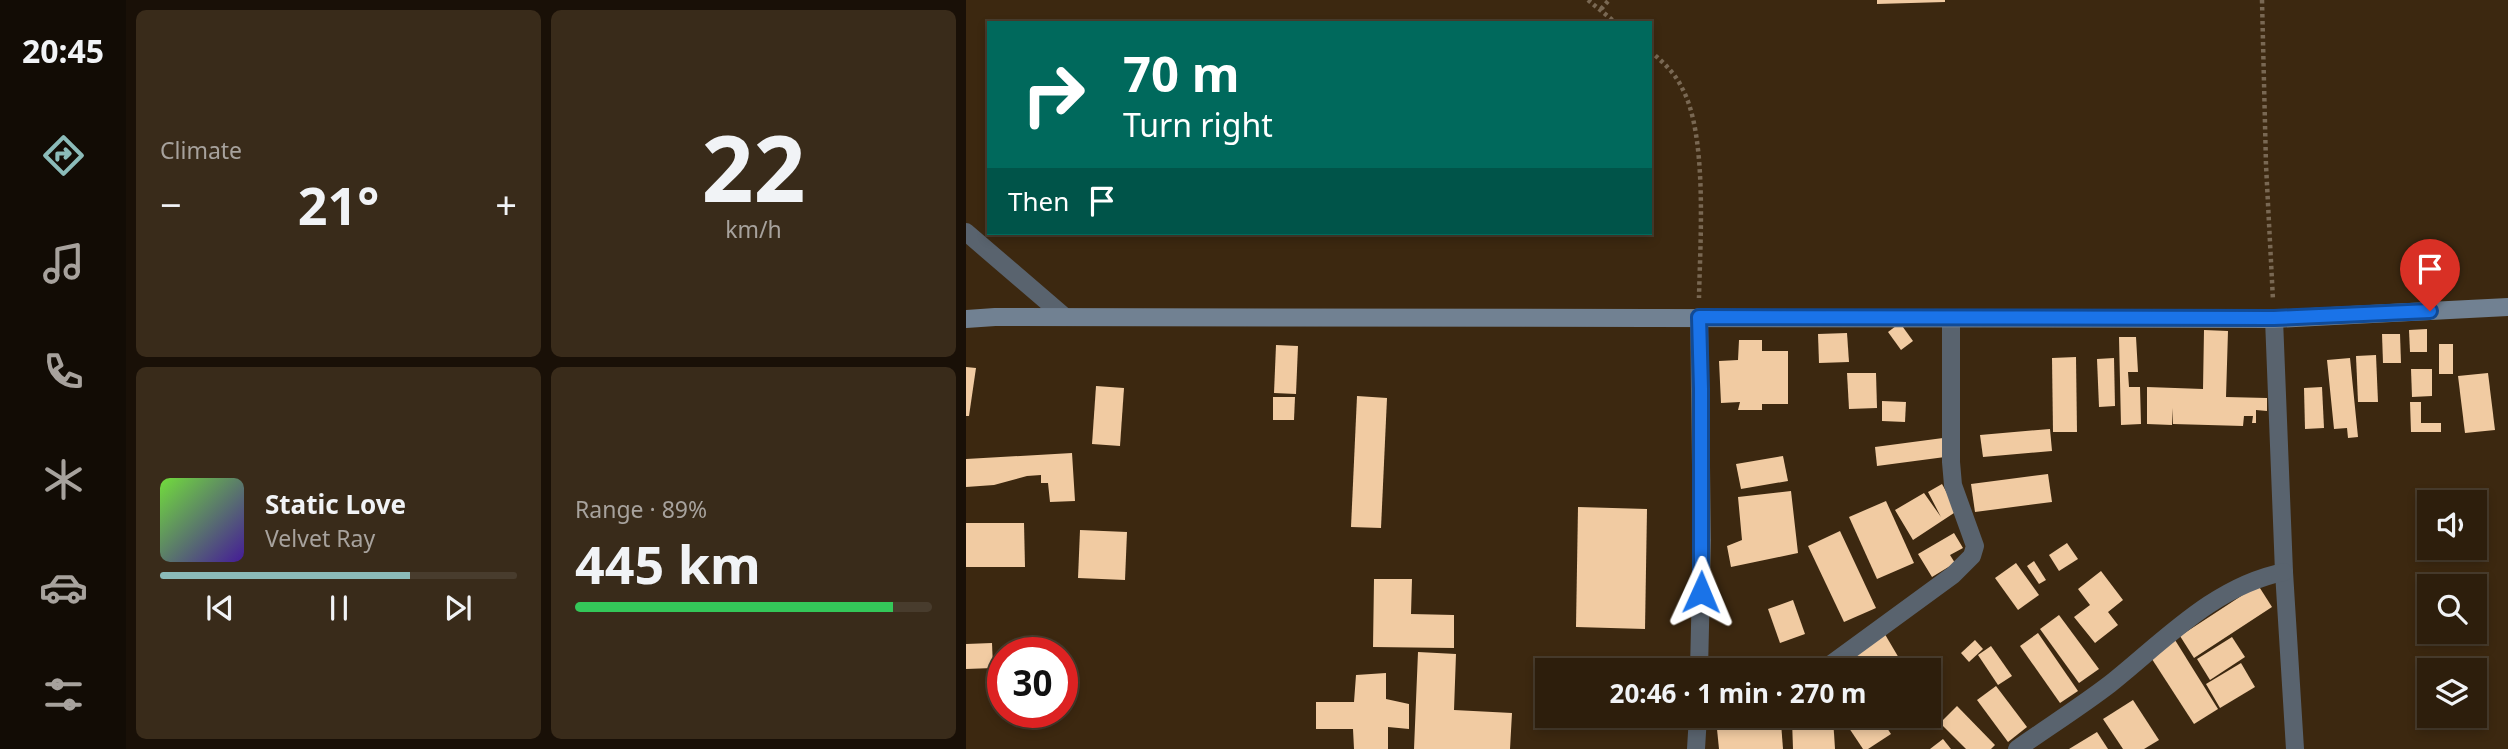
<!DOCTYPE html>
<html lang="en">
<head>
<meta charset="utf-8">
<style>
	:root { --surface:#2d1e0c; --page:#392b1a; --text:#f1f3f6; --muted:#a7a29d; --line:#483c2d; --accent:#8bbbb9 }
	body { margin:0; font-family:"Noto Sans",sans-serif; background:var(--page); color:var(--text); height:100vh; display:flex; flex-direction:column; font-size:26px; white-space:nowrap }
	* { box-sizing:border-box; margin:0 }
	p { font-size:23px; color:var(--muted) }
	.icon { flex:none; width:38px; height:38px; fill:none; stroke:currentColor; stroke-width:2; stroke-linecap:round; stroke-linejoin:round }
	.map { position:relative; flex:1; overflow:hidden }
	.details { display:flex; flex-direction:column; gap:10px; padding:10px; background:#191007; width:840px }
	.details>* { flex:none }
	.banner { position:absolute; left:21px; top:21px; width:665px; height:214px; border-radius:0px; box-shadow:0 4px 10px #0003,0 0 0 2px var(--line); background:#00695c; color:#fff; overflow:hidden }
	.buttons { position:absolute; left:1451px; top:490px; display:grid; gap:14px }
	.buttons a { display:grid; place-items:center; width:70px; height:70px; border-radius:0px; background:var(--surface); box-shadow:0 4px 10px #0003,0 0 0 2px var(--line); font-size:35px }
	.speed { position:absolute; left:21px; top:637px; display:flex; gap:14px; font-size:35px; font-weight:700; text-align:center }
	.speed>* { display:grid; place-content:center; width:91px; height:91px; border-radius:50%; background:var(--surface); box-shadow:0 4px 10px #0003,0 0 0 2px var(--line); line-height:1 }
	.speed .limit { border:10px solid #d22; background:#fff; color:#111 }
	.pin { position:absolute; display:grid; place-items:center; width:60px; height:60px; color:#fff; margin:-72px -30px; border-radius:50% 50% 50% 0; rotate:-45deg; box-shadow:0 0 7px #0007 }
	.pin .icon { rotate:45deg }
	.me { position:absolute; width:77px; margin:-38px; rotate:1deg; stroke-linejoin:round; filter:drop-shadow(0 0 5px #0008) }
	.turn { display:flex; align-items:center; gap:24px; height:147px; padding:0 21px; font-size:32px }
	.turn .icon { width:91px; height:91px; stroke-width:2.5 }
	.turn b { display:block; font-size:49px; line-height:60px }
	.then { display:flex; align-items:center; height:66px; padding:0 21px; background:#0003; gap:14px; font-size:26px }
	.big { font-size:52px; font-weight:700; line-height:1.1 }
	.details .tile { flex:1; display:flex; flex-direction:column; justify-content:center; gap:10px; min-width:0; padding:0 24px; border-radius:10px; background:var(--page) }
	.details .dial { align-items:center; gap:0 }
	.dial b { font-size:91px; line-height:1 }
	.song { display:flex; align-items:center; gap:21px }
	.cover { width:84px; height:84px; border-radius:10px; background:linear-gradient(135deg,hsl(100 70% 55%),hsl(260 70% 35%)) }
	.played { height:7px; border-radius:4px; background:linear-gradient(90deg,var(--accent) 70%,var(--line) 70%) }
	.keys { display:flex; justify-content:space-around; direction:ltr }
	.heat { display:flex; justify-content:space-between; align-items:center; font-size:38px; direction:ltr }
	.charge { height:10px; border-radius:5px; background:linear-gradient(90deg,#34c759 89%,var(--line) 0) }
	.details .tiles { flex:1; display:grid; gap:10px; grid-template-columns:repeat(2,1fr) }
	.trip { position:absolute; left:569px; top:658px; width:406px; height:70px; border-radius:0px; background:var(--surface); box-shadow:0 4px 10px #0003,0 0 0 2px var(--line); font-weight:700; line-height:70px; text-align:center }
	main { display:flex; flex:1; min-height:0 }
	.tab-bar { display:flex; flex-direction:column; width:126px; justify-content:space-around; align-items:center; background:#120c05; color:var(--muted) }
	.tab-bar .icon { width:49px; height:49px }
	.tab-bar .current { color:var(--accent) }
	.tab-bar b { font-size:32px; color:var(--text) }
	.map>svg:first-child { display:block }
	.building { fill:#f1cba2 }
	.lines { fill:none; stroke-linecap:round; stroke-linejoin:round }
	.path { stroke:#796853; stroke-width:4.5; stroke-dasharray:3.5 3.5; stroke-linecap:butt }
	.street { stroke:#59636e; stroke-width:18 }
	.secondary { stroke:#718192; stroke-width:18 }
	.route-casing { stroke:#114b97; stroke-width:18 }
	.route { stroke:#1a73e8; stroke-width:12 }
</style>
</head>
<body>
<main>
<nav class="tab-bar">
<b>20:45</b>
<svg class="icon current" aria-label="directions" viewBox="0 0 24 24"><path d="M12 3l9 9-9 9-9-9zM9 14v-3h6M13 9l2 2-2 2"/></svg>
<svg class="icon" aria-label="music" viewBox="0 0 24 24"><path d="M9 18V5l10-2v13"/><circle cx="6" cy="18" r="3"/><circle cx="16" cy="16" r="3"/></svg>
<svg class="icon" aria-label="phone" viewBox="0 0 24 24"><path d="M5 4h4l2 5-3 2q2 4 5 5l2-3 5 2v4C11 20 4 13 5 4z"/></svg>
<svg class="icon" aria-label="climate" viewBox="0 0 24 24"><path d="M12 3v18M4 7l16 10M4 17L20 7"/></svg>
<svg class="icon" aria-label="car" viewBox="0 0 24 24"><path d="M5 17H2v-5l4-1 3-4h7l3 4 3 1v5h-3M9 17h6M6 11h13"/><circle cx="7" cy="17" r="2"/><circle cx="17" cy="17" r="2"/></svg>
<svg class="icon" aria-label="filters" viewBox="0 0 24 24"><path d="M4 7h16M4 17h16"/><circle cx="9" cy="7" r="2"/><circle cx="15" cy="17" r="2"/></svg>
</nav>
<section class="details">
<div class="tiles">
<div class="tile"><p>Climate</p>
<div class="heat"><a>−</a><b class="big">21°</b><a>+</a></div>
</div>
<div class="tile dial"><b>22</b><p>km/h</p></div>
<div class="tile">
<div class="song"><i class="cover"></i><div><b>Static Love</b><p>Velvet Ray</p></div></div>
<div class="played"></div>
<div class="keys"><svg class="icon" aria-label="previous" viewBox="0 0 24 24"><path d="M18 5L8 12l10 7zM5 5v14"/></svg><svg class="icon" aria-label="pause" viewBox="0 0 24 24"><path d="M8 5v14M16 5v14"/></svg><svg class="icon" aria-label="next" viewBox="0 0 24 24"><path d="M6 5l10 7-10 7zM19 5v14"/></svg></div>
</div>
<div class="tile"><p>Range · 89%</p><b class="big">445 km</b><div class="charge"></div></div>
</div>
</section>
<div class="map">
<svg width="1542" height="749" viewBox="0 0 1542 749">
	<rect width="100%" height="100%" fill="#3c2810"/>
	<!-- building -->
	<g class="building">
		<path d="M911 0H979V2L911 4Z"/>
		<path d="M934 323 947 341 935 350 922 332Z"/>
		<path d="M1461 329V352H1444L1443 330Z"/>
		<path d="M1238 330 1262 331 1260 397 1301 398V411L1290 410V423H1286L1287 416H1278L1277 426 1207 424V408L1206 425 1181 424V387L1237 389Z"/>
		<path d="M881 333 883 362 853 363 852 334Z"/>
		<path d="M1416 334H1434L1435 363H1417Z"/>
		<path d="M1153 337H1170L1172 372H1162L1163 387H1174L1175 424 1155 425Z"/>
		<path d="M773 340H796V351H822V404H796V410H772L774 402 755 403 753 361 772 360Z"/>
		<rect x="1473" y="344" width="14" height="30"/>
		<path d="M310 345 332 346 330 394 308 393Z"/>
		<path d="M1410 355 1412 402H1392L1390 356Z"/>
		<path d="M1110 357 1111 432H1087L1086 358Z"/>
		<path d="M1148 358 1149 406 1133 407 1131 359Z"/>
		<path d="M1384 358 1392 437 1382 438 1381 428 1368 429 1361 360Z"/>
		<path d="M0 367 10 368 3 416H0Z"/>
		<path d="M1445 369H1466V396L1446 397Z"/>
		<path d="M881 373H910L911 408 883 409Z"/>
		<path d="M1522 373 1529 430 1499 433 1492 376Z"/>
		<path d="M130 386 158 388 154 446 126 444Z"/>
		<path d="M1356 387 1358 428 1339 429 1338 388Z"/>
		<path d="M391 396 421 398 415 528 385 527Z"/>
		<path d="M307 397H329L328 420H307Z"/>
		<path d="M916 401 940 402 939 422 916 421Z"/>
		<path d="M1444 402H1455V423H1475V432H1445Z"/>
		<path d="M1084 429 1086 451 1017 457 1014 435Z"/>
		<path d="M977 438 979 457 911 466 909 447Z"/>
		<path d="M106 453 109 501 84 502 82 483H75V475L61 476 28 485 0 487V459Z"/>
		<path d="M817 456 822 481 775 489 770 464Z"/>
		<path d="M1082 474 1086 502 1009 512 1005 484Z"/>
		<path d="M976 484 991 511 947 540 929 510 958 493 975 517 962 492Z"/>
		<path d="M825 491 832 553 765 567 761 546 776 540 772 497Z"/>
		<path d="M920 501 948 563 911 579 883 517Z"/>
		<path d="M612 507 681 509 679 629 610 627Z"/>
		<path d="M0 523H58L59 567H0Z"/>
		<path d="M114 530 161 532 159 580 112 578Z"/>
		<path d="M874 531 910 608 878 622 842 546Z"/>
		<path d="M988 533 997 548 984 555 989 563 966 577 952 554Z"/>
		<path d="M1101 543 1112 559 1093 571 1083 555Z"/>
		<path d="M1068 561 1080 580 1073 584 1061 566Z"/>
		<path d="M1050 563 1073 595 1052 610 1029 578Z"/>
		<path d="M1135 571 1157 600 1142 612 1152 625 1129 643 1108 617 1124 605 1112 589Z"/>
		<path d="M408 579H446L445 614 488 615V648L407 647Z"/>
		<path d="M1292 585 1306 607 1228 658 1214 636Z"/>
		<path d="M827 600 839 634 814 643 802 609Z"/>
		<path d="M1093 615 1133 669 1113 683 1074 629Z"/>
		<path d="M917 631 940 670H897L885 650Z"/>
		<path d="M1072 633 1112 691 1094 703 1054 646Z"/>
		<path d="M1266 637 1279 657 1244 680 1231 659Z"/>
		<path d="M1009 640 1017 649 1003 662 995 653Z"/>
		<path d="M1209 640 1252 709 1228 724 1184 656Z"/>
		<path d="M26 643 27 668 0 669V644Z"/>
		<path d="M1025 646 1046 676 1032 685 1012 655Z"/>
		<path d="M452 652 490 654 488 710 546 713 544 749H448Z"/>
		<path d="M1275 663 1289 687 1254 708 1240 684Z"/>
		<path d="M420 673V699L443 704V729L422 727V749H388L387 729H350V702H388L390 675Z"/>
		<path d="M1030 686 1061 727 1042 742 1011 700Z"/>
		<path d="M1167 700 1193 740 1178 749H1157L1137 719Z"/>
		<path d="M991 706 1029 745 1025 749H1000L974 723Z"/>
		<path d="M875 716H913L925 734 902 749H897Z"/>
		<path d="M867 718 869 749H827L826 720Z"/>
		<path d="M815 723 817 749H753L751 729Z"/>
		<path d="M1131 732 1142 749H1103Z"/>
		<path d="M977 739 985 749H964Z"/>
	</g>
	<g class="lines">
		<!-- path -->
		<g class="path">
			<path d="M622 0 650 23"/>
			<path d="M1296 0 1300 165 1307 300"/>
			<path d="M635 9 643 0"/>
			<path d="M684 51C697 62 709 73 716 88 742 135 734 243 733 298"/>
		</g>
		<!-- street -->
		<g class="street">
			<path d="M0 232 99 317"/>
			<path d="M733 317 736 540 733 670"/>
			<path d="M1308 319 1318 572 1329 749"/>
			<path d="M857 670 987 575 1006 556 1009 546 987 485 985 462V319"/>
			<path d="M730 749 732 716"/>
			<path d="M1051 749C1082 727 1114 707 1144 684 1198 641 1248 586 1318 572"/>
		</g>
		<!-- secondary -->
		<path class="secondary" d="M0 319 29 317 1308 319 1542 307"/>
	</g>
	<g class="lines">
		<defs>
			<path id="route" d="M735 592V389L733 317 1308 318 1464 311"/>
		</defs>
		<!-- route casing -->
		<use href="#route" class="route-casing"/>
		<!-- route -->
		<use href="#route" class="route"/>
	</g>
</svg>
<div class="buttons">
<a><svg class="icon" aria-label="sound" viewBox="0 0 24 24"><path d="M4 9h4l5-4v14l-5-4H4zM17 9q2 3 0 6"/></svg></a>
<a><svg class="icon" aria-label="search" viewBox="0 0 24 24"><circle cx="10" cy="10" r="6"/><path d="M15 15l6 6"/></svg></a>
<a><svg class="icon" aria-label="layers" viewBox="0 0 24 24"><path d="M12 4l9 5-9 5-9-5zM3 14l9 5 9-5"/></svg></a>
</div>
<div class="speed"><div class="limit">30</div></div>
<div class="pin" style="left:1464px;top:311px;background:#d93025"><svg class="icon" aria-label="arrive" viewBox="0 0 24 24"><path d="M6 21V4h12l-3 4 3 4H6"/></svg></div>
<svg class="me" style="left:735px;top:592px" viewBox="-20 -20 40 40"><path d="M0-17L14 15 0 8-14 15z" fill="#1a73e8" stroke="#fff" stroke-width="4"/></svg>
<div class="trip">20:46 · 1 min · 270 m</div>
<div class="banner">
<div class="turn"><svg class="icon" aria-label="right" viewBox="0 0 24 24"><path d="M7 20v-9h11M14 6l5 5-5 5"/></svg><div><b>70 m</b>Turn right</div></div>
<div class="then">Then<svg class="icon" aria-label="arrive" viewBox="0 0 24 24"><path d="M6 21V4h12l-3 4 3 4H6"/></svg></div>
</div>
</div>
</main>
</body>
</html>
